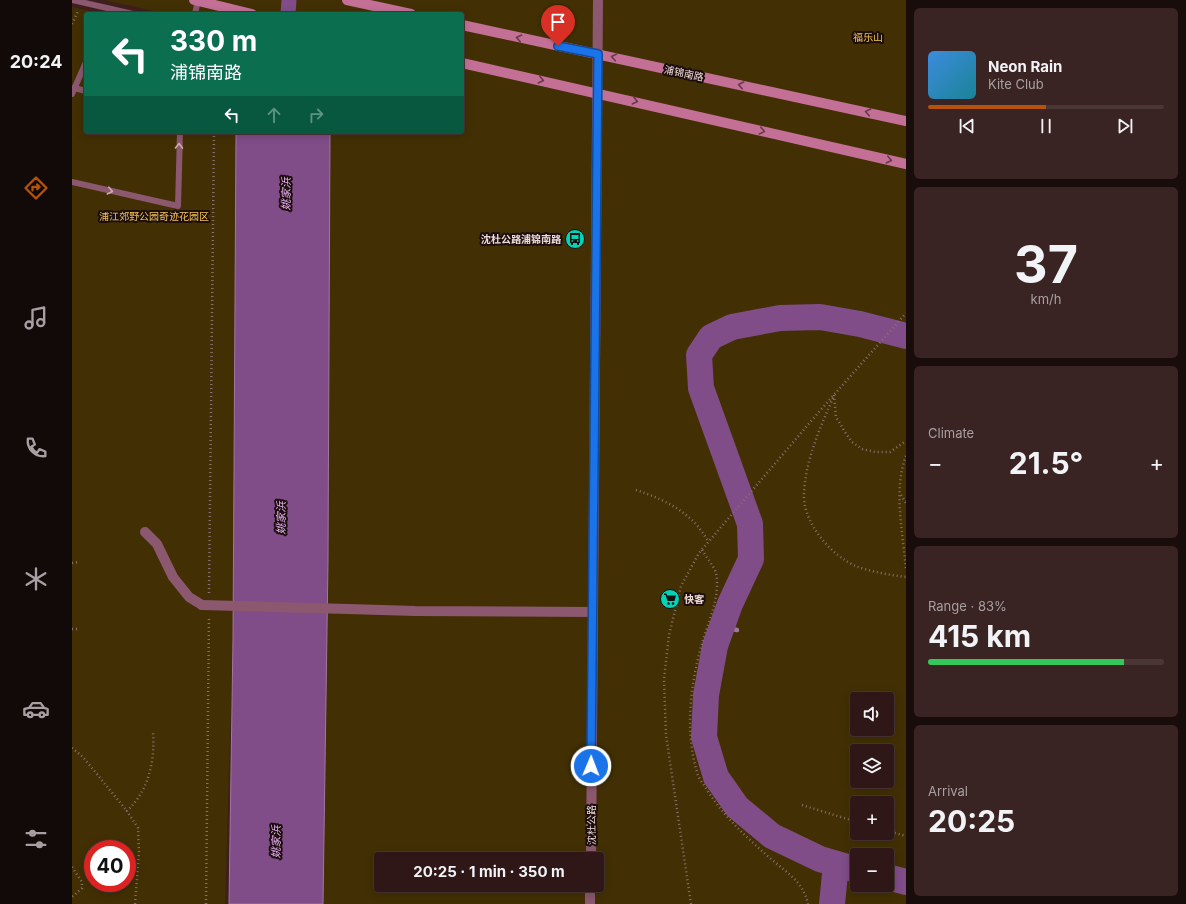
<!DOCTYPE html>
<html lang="en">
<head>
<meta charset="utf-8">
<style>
	:root { --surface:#2e1716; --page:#3a2423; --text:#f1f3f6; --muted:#a79fa1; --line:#493635; --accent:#b45309 }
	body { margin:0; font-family:Inter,"Noto Sans SC",sans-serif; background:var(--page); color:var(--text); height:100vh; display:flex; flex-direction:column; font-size:15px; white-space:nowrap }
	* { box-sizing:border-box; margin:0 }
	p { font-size:13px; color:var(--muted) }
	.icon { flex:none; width:22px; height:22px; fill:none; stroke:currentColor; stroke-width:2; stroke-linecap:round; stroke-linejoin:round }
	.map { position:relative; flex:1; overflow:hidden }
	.drawer { display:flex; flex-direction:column; gap:8px; padding:8px; background:#190d0c; width:280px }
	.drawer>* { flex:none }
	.banner { position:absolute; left:12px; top:12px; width:380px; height:122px; border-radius:4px; box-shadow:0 2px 10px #0003,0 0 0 1px var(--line); background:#0b6e4f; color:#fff; overflow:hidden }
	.tools { position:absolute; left:778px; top:692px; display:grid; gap:8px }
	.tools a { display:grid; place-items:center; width:44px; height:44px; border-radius:4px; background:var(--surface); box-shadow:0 2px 10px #0003,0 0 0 1px var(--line); font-size:20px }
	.speed { position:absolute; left:12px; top:840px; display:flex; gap:8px; font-size:20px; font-weight:700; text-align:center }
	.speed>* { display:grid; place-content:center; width:52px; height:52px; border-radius:50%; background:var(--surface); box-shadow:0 2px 10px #0003,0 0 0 1px var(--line); line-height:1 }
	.speed .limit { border:6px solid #d22; background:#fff; color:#111 }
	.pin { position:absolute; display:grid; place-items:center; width:34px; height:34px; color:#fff; margin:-41px -17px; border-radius:50% 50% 50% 0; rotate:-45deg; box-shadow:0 0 4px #0007 }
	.pin .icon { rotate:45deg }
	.me { position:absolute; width:44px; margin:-22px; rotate:1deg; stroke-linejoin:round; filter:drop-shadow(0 0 3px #0008) }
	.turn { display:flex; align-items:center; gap:14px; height:84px; padding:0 20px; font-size:18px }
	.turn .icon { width:52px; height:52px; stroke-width:2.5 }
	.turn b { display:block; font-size:28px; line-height:34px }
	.lanes { display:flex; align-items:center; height:38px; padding:0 20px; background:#0003; justify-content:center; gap:20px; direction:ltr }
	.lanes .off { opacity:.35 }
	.big { font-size:30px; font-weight:700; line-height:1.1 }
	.drawer .card { flex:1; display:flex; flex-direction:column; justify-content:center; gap:6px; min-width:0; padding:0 14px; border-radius:6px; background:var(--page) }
	.drawer .dial { align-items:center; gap:0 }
	.dial b { font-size:52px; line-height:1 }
	.song { display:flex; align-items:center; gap:12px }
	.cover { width:48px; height:48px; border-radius:6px; background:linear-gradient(135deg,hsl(210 70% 55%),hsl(190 70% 35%)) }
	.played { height:4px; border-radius:2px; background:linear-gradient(90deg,var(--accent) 50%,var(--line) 50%) }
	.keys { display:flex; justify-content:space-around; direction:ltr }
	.heat { display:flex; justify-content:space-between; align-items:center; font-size:22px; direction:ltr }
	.charge { height:6px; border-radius:3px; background:linear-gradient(90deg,#34c759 83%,var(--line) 0) }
	.trip { position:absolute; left:302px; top:852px; width:230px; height:40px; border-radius:4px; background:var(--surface); box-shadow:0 2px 10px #0003,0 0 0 1px var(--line); font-weight:700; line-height:40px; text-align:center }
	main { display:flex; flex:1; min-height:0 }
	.menu { display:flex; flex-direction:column; width:72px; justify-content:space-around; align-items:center; background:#120909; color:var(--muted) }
	.menu .icon { width:28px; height:28px }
	.menu .selected { color:var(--accent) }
	.menu b { font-size:18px; color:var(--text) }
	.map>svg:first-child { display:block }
	.green { fill:#423004; fill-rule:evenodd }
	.water { fill:#804d89; stroke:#a177a0 }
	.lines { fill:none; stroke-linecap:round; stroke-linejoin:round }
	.stream { stroke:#a177a0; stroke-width:4.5 }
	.canal { stroke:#804d89; stroke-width:15 }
	.river { stroke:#804d89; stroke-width:26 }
	.path { stroke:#896f6d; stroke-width:2.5; stroke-dasharray:1 3; stroke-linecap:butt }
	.service { stroke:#8c586f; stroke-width:6 }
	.minor { stroke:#8c586f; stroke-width:10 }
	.tertiary { stroke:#8c586f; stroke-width:10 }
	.secondary { stroke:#c47096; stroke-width:10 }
	.minor-bridge { stroke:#8c586f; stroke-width:10 }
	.secondary-bridge { stroke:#c47096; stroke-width:10 }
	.oneway { stroke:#673a4b }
	.oneway2 { stroke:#ccacb3 }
	.route-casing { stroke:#114b97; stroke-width:10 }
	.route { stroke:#1a73e8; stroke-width:7 }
	.labels { text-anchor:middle; stroke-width:4; stroke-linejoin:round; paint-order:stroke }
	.park-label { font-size:10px; fill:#f3c253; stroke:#1b0e0d }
	.street-label { font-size:10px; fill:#eed9d7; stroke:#1b0e0d }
	.poi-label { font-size:10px; font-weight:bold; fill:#eed9d7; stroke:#1b0e0d; text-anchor:end }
	.water-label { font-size:11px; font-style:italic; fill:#edb3f7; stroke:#1b0e0d }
</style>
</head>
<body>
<main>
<nav class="menu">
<b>20:24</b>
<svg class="icon selected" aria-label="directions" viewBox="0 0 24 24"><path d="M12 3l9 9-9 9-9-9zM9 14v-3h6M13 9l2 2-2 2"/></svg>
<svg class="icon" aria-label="music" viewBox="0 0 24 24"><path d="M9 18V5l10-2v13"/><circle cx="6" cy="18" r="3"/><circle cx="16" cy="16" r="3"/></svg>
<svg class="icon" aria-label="phone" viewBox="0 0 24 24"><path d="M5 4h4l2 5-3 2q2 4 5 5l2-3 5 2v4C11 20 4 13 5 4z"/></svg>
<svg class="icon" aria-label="climate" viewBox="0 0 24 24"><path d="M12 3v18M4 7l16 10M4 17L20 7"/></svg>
<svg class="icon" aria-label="car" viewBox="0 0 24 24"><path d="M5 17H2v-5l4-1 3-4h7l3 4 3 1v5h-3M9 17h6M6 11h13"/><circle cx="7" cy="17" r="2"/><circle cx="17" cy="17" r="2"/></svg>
<svg class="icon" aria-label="filters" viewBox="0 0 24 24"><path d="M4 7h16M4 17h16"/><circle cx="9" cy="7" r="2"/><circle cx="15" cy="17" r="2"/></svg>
</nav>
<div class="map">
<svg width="834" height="904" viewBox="0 0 834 904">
	<rect width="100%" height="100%" fill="#3e1f1e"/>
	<!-- green -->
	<g class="green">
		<path d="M33 0H834V904H164L165 132H390V14H95ZM785 699H815V729H785ZM785 751H815V781H785ZM785 803H815V833H785ZM785 855H815V885H785ZM309 859H525V885H309Z"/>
		<path d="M0 7 31 14H14V132H164L161 638 153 904H0ZM21 849H55V883H21Z"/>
	</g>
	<!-- water -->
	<path class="water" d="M164 132H258L256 561 251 904H157L161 638Z"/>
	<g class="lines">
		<!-- stream -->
		<path class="stream" d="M650 627 665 630"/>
		<!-- canal -->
		<path class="canal" d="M216 14 217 0"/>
		<!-- river -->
		<g class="river">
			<path d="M785 870 748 859 700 836 665 807 644 777 632 737 634 695 643 646 658 604 679 559 678 524 629 388 627 355 639 337 660 327 708 318 748 317 788 324 834 336"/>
			<path d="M815 877 834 882"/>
			<path d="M760 904 764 864"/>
		</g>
		<!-- path -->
		<g class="path">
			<path d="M0 24 6 11"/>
			<path d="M762 395 764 417 773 432 780 442 790 449 803 452H818L834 441"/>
			<path d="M761 398C748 428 733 461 732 495 731 523 760 557 786 567 801 572 818 575 834 577"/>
			<path d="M834 456C821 489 831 534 834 570"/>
			<path d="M564 490C585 497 606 506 622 522 627 527 632 535 637 542"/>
			<path d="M829 495 834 503"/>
			<path d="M630 550C634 557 642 566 644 573 649 597 635 624 629 647 618 687 613 732 625 772 626 777 629 781 632 785 649 814 674 837 699 859 715 873 731 881 736 904"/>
			<path d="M0 563 7 562"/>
			<path d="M137 593 142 132"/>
			<path d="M0 629H8"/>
			<path d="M0 748 11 757 55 811"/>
			<path d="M730 805 785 822"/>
			<path d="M815 831 834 836"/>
			<path d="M0 867 10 882V888L0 897"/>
			<path d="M63 904 67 853 66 828 55 811C77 790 83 761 81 732"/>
			<path d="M134 904 137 616"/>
			<path d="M619 904 594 735 592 679 597 635 609 586 627 553 746 413 834 313"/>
		</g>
		<!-- service -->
		<g class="service">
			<path d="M0 0 61 14"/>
			<path d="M123 14 126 0"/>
			<path d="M2 88 14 91"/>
			<path d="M0 94 14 62"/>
			<path d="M0 182 106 206 108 132"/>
		</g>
		<!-- minor -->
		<g class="minor">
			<path d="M73 532 85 544 101 577 117 597 130 605"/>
			<path d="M276 609 343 611 521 612"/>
		</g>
		<!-- tertiary -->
		<g class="tertiary">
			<path d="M519 859 526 0"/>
			<path d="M518 904V885"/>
		</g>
		<!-- secondary -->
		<g class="secondary">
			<path d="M275 0 339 14"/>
			<path d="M390 25 834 121"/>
			<path d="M390 63 834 164"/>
		</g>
		<!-- minor-bridge -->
		<path class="minor-bridge" d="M130 605 276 609"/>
		<!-- secondary-bridge -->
		<path class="secondary-bridge" d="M122 0 180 14"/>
	</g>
	<!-- one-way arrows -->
	<defs><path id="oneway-chevron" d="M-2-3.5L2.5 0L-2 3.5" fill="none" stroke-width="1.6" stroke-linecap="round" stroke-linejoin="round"/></defs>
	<g class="oneway">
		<use href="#oneway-chevron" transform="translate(447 38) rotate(-168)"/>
		<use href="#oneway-chevron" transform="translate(542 57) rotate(-168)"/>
		<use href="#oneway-chevron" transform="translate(469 80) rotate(13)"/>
		<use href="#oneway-chevron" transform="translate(669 85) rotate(-168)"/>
		<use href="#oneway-chevron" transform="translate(563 101) rotate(13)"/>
		<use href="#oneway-chevron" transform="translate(796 112) rotate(-168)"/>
		<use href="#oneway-chevron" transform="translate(690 131) rotate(13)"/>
		<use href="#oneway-chevron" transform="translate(817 160) rotate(13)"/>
	</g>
	<g class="oneway2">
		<use href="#oneway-chevron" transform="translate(107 146) rotate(-89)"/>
		<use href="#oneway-chevron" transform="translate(38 191) rotate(13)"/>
	</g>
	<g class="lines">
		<defs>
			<path id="route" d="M486 46 526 54 519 766"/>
		</defs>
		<!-- route casing -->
		<use href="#route" class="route-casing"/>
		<!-- route -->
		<use href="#route" class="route"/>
	</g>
	<!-- icons -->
	<defs>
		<symbol id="bus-disc" viewBox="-11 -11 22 22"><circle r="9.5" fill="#00d5b7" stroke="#1b0e0d"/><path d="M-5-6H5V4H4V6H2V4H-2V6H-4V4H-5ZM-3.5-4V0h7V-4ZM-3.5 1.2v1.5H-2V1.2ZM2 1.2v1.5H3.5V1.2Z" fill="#111"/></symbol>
		<symbol id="supermarket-disc" viewBox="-11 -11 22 22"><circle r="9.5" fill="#00d5b7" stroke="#1b0e0d"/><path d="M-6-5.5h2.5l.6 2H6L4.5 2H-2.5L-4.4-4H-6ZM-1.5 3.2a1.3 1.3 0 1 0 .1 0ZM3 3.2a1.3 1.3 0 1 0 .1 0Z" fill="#111"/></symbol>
	</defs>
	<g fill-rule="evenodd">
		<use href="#bus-disc" x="492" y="228" width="22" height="22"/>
		<use href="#supermarket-disc" x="587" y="588" width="22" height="22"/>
	</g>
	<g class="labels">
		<!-- park labels -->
		<g class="park-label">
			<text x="796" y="41">福乐山</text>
			<text x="82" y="220">浦江郊野公园奇迹花园区</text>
		</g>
		<!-- street labels -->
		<g class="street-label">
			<text transform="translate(612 73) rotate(12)" y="4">浦锦南路</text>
			<text transform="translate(519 825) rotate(-90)" y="4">沈杜公路</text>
		</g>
		<!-- poi labels -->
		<g class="poi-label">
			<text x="489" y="243">沈杜公路浦锦南路</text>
			<text x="612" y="603" text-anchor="start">快客</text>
		</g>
		<!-- water labels -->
		<g class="water-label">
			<text transform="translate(214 194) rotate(-89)" y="4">姚家浜</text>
			<text transform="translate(209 518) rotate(-89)" y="4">姚家浜</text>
			<text transform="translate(204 842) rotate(-89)" y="4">姚家浜</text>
		</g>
	</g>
</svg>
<div class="tools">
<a><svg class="icon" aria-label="sound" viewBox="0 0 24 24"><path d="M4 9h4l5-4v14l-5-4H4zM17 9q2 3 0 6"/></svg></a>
<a><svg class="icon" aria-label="layers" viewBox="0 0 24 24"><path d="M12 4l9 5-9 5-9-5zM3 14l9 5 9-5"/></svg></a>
<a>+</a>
<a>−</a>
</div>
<div class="speed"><div class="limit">40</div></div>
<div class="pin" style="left:486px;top:46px;background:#d93025"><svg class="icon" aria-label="arrive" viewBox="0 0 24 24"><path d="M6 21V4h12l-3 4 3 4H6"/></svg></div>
<svg class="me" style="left:519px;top:766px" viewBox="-20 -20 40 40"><circle r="17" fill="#1a73e8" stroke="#fff" stroke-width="3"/><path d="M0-11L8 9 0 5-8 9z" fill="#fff"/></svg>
<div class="trip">20:25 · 1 min · 350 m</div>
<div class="banner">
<div class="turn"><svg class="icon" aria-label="left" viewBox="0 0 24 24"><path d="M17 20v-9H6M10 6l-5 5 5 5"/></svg><div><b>330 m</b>浦锦南路</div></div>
<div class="lanes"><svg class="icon" aria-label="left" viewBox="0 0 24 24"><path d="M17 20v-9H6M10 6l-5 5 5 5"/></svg><svg class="icon off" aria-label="ahead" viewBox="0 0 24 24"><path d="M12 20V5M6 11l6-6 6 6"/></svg><svg class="icon off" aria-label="right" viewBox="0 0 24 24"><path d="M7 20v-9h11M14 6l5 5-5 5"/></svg></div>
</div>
</div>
<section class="drawer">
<div class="card">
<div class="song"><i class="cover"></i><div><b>Neon Rain</b><p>Kite Club</p></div></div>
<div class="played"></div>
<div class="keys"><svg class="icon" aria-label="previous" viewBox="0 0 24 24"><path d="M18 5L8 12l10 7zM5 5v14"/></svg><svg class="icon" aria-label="pause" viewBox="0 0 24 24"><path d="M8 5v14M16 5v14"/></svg><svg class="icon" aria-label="next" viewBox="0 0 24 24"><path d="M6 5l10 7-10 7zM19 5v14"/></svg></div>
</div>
<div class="card dial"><b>37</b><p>km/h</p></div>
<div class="card"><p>Climate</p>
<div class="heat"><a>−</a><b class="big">21.5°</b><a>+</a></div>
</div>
<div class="card"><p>Range · 83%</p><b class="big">415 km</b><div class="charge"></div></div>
<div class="card"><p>Arrival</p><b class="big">20:25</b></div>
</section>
</main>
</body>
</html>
